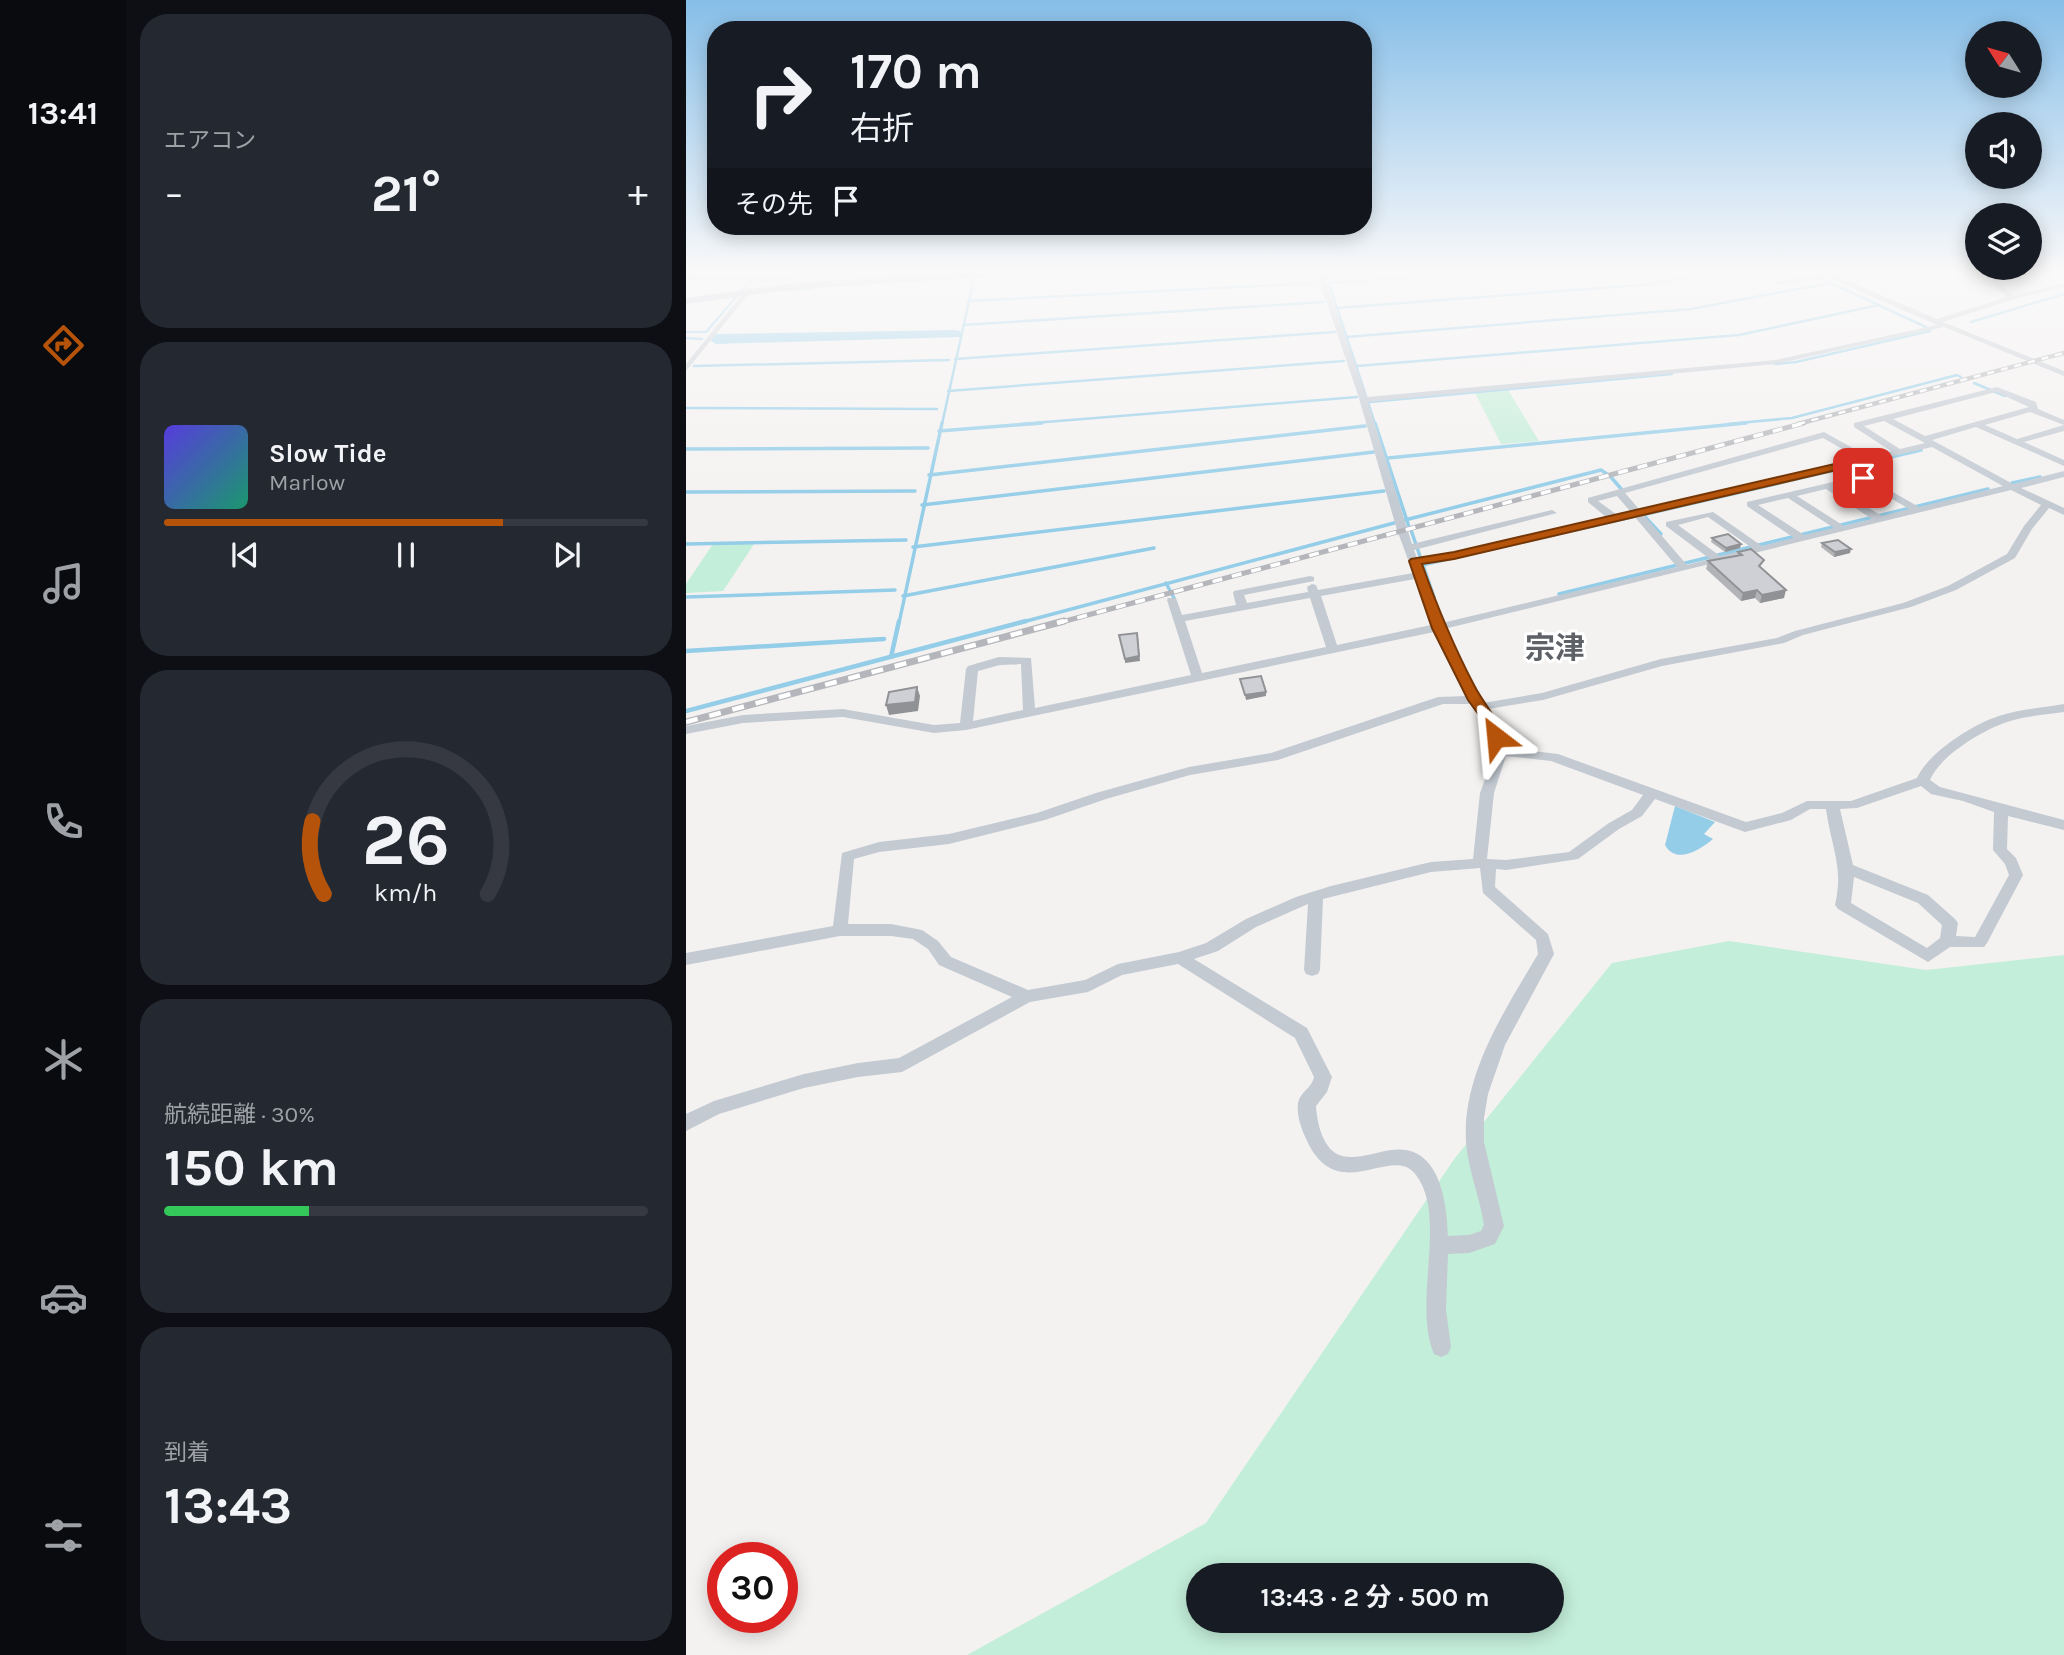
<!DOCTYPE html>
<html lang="ja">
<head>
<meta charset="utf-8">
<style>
	:root { --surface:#171b24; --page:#242831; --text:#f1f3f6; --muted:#9ea1a6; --line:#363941; --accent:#b45309 }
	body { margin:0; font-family:Karla,"Noto Sans JP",sans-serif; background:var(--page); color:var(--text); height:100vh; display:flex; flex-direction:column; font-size:26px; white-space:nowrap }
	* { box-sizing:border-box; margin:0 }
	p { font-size:23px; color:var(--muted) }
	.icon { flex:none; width:38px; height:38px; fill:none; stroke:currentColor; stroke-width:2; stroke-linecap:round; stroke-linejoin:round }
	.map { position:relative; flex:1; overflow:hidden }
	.side { display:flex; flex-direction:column; gap:14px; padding:14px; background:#0d0f14; width:560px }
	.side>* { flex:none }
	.hud { position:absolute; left:21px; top:21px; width:665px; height:214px; border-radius:28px; box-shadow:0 4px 18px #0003; background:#171b24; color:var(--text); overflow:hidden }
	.needle { width:46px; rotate:307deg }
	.controls { position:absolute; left:1279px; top:21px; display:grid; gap:14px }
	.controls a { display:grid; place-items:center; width:77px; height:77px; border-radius:50%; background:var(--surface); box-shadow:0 4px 18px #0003; font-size:35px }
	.speed { position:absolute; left:21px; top:1542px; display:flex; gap:14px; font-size:35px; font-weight:700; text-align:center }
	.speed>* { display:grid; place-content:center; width:91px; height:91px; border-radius:50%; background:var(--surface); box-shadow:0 4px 18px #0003; line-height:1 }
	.speed .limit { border:10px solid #d22; background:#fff; color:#111 }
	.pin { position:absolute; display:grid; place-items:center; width:60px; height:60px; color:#fff; margin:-30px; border-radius:14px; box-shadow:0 4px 10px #0006 }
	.me { position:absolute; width:77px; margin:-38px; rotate:331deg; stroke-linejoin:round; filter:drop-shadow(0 0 5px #0008) }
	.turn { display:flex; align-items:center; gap:24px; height:147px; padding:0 28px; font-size:32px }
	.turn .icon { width:91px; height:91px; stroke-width:2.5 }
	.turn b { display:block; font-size:49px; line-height:60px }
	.then { display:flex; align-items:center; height:66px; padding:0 28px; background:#0003; gap:14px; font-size:26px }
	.big { font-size:52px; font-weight:700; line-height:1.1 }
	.side .tile { flex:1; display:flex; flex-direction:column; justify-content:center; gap:10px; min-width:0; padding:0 24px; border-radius:28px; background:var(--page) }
	.side .dial { align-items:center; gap:0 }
	.dial svg { height:182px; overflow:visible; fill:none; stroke:var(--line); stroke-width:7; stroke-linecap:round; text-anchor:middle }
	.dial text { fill:var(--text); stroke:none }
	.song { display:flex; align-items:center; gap:21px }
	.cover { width:84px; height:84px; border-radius:10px; background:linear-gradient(135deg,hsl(250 70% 55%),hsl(160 70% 35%)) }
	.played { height:7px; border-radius:4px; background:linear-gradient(90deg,var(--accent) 70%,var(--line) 70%) }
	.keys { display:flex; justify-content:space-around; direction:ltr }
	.heat { display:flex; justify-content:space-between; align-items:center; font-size:38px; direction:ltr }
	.charge { height:10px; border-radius:5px; background:linear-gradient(90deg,#34c759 30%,var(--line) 0) }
	.trip { position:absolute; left:500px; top:1563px; width:378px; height:70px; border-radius:35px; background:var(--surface); box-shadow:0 4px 18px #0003; font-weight:700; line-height:70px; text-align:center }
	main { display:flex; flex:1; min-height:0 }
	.tab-bar { display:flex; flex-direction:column; width:126px; justify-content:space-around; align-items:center; background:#090b0e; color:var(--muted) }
	.tab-bar .icon { width:49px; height:49px }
	.tab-bar .active { color:var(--accent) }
	.tab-bar b { font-size:32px; color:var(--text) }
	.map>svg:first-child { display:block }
	.green { fill:#c3eed9; fill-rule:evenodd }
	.water { fill:#93cde8 }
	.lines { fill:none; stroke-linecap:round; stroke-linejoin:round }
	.stream-far2 { stroke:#93cde8; stroke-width:2.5 }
	.stream-far1 { stroke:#93cde8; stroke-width:3.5 }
	.stream { stroke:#93cde8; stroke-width:4.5 }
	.river { fill:#93cde8; fill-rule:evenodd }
	.minor { fill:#c3cad2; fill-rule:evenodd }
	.primary { fill:#b3bece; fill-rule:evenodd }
	.rail-far2-casing { stroke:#b4b6bb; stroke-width:4.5 }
	.rail-far1-casing { stroke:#b4b6bb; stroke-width:5 }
	.rail-casing { stroke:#b4b6bb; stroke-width:7 }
	.rail-far2 { stroke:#fff; stroke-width:2.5; stroke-dasharray:7; stroke-linecap:butt }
	.rail-far1 { stroke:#fff; stroke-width:3.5; stroke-dasharray:10; stroke-linecap:butt }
	.rail { stroke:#fff; stroke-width:4.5; stroke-dasharray:12; stroke-linecap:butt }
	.wall { fill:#b2b3b7 }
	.shaded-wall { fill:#919295 }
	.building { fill:#cfd0d5; stroke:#919295; stroke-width:2 }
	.route { fill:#b45309; stroke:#753606; stroke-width:2 }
	.labels { text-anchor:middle; stroke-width:6; stroke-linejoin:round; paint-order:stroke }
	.quarter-label { font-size:30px; font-weight:bold; fill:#5e6166; stroke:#fff }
</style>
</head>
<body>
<main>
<nav class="tab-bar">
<b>13:41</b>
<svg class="icon active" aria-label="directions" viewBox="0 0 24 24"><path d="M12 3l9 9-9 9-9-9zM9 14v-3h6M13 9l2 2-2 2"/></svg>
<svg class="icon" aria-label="music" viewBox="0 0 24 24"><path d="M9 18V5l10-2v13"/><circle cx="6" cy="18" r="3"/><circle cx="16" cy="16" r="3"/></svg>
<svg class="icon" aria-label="phone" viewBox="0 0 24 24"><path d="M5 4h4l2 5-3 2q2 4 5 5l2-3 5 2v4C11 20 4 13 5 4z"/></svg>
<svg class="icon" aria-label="climate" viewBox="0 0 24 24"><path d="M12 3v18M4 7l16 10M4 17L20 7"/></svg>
<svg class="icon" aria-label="car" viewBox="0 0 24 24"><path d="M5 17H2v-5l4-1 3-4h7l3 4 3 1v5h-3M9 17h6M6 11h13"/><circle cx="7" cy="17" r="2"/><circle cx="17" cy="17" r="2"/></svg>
<svg class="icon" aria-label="filters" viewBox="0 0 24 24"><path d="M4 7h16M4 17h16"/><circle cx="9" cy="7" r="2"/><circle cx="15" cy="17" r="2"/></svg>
</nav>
<section class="side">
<div class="tile"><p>エアコン</p>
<div class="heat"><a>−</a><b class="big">21°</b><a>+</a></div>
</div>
<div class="tile">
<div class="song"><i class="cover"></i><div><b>Slow Tide</b><p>Marlow</p></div></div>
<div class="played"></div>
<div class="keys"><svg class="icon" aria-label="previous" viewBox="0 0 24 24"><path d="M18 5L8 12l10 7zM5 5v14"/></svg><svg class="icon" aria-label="pause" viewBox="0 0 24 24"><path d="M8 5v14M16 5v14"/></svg><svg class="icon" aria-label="next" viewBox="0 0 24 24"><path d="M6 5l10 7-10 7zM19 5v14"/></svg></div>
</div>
<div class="tile dial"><svg viewBox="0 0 100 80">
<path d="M14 69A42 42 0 1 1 86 69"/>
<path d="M14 69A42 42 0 0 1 9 37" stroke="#b45309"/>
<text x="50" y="56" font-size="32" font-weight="700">26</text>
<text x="50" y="72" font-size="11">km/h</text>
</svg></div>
<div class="tile"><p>航続距離 · 30%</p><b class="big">150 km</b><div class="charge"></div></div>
<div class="tile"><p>到着</p><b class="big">13:43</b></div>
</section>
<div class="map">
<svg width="1378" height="1655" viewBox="0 0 1378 1655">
	<rect width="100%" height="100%" fill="#f4f2f1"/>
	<!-- green -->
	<g class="green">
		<path d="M822 390 853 441 815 444 789 393Z"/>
		<path d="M27 544H68L37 591 0 593V584Z"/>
		<path d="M1043 941 1240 970 1378 955V1655H281L520 1523 769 1158 926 963ZM513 1575H866V1620H513Z"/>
	</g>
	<!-- water -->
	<path class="water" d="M989 806 1029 822 1018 834 1027 839C1014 850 990 865 979 845Z"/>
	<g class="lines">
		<!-- stream-far2 -->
		<g class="stream-far2">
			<path d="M639 271 689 424"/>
			<path d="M1119 271 1240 327"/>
			<path d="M103 277 109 271"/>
			<path d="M305 277 398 271"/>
			<path d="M642 283 824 271"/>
			<path d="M56 290 66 280"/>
			<path d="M99 290 125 288"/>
			<path d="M282 301 631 283"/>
			<path d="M650 308 955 285 1047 271"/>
			<path d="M1285 322 1378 294"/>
			<path d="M277 325 638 302"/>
			<path d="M0 332H20L51 296"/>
			<path d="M660 337 1005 309 1144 283"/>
			<path d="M0 338 16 339"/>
			<path d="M269 359 649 332"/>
			<path d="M1089 364 1110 362 1244 331"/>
			<path d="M8 366 263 360"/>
			<path d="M671 366 1053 335 1193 305"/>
			<path d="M1288 383 1319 396"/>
			<path d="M262 391 658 361"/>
			<path d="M684 402 986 374"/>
			<path d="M0 408 251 409"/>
			<path d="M256 424 288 278"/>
			<path d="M335 424 671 397"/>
			<path d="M1042 424 1106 418 1271 375 1275 377"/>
		</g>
		<!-- stream-far1 -->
		<g class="stream-far1">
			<path d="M689 423 723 527"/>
			<path d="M253 431 356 423"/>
			<path d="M0 449 242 448"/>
			<path d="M702 458 1060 423"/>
			<path d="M243 475 679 426"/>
			<path d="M924 476 937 491"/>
			<path d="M1326 483 1354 477"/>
			<path d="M0 492 229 491"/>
			<path d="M236 505 688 452"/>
			<path d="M956 515 1235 450"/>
			<path d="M959 517 975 534"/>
			<path d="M719 520 915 470 921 474"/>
			<path d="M725 530 748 597"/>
			<path d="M0 544 220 540"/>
			<path d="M227 547 698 491"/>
			<path d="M736 565 950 516"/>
			<path d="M480 583 488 598"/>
			<path d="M873 594 1302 489"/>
			<path d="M217 596 468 548"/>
			<path d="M0 597 209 590"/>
			<path d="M213 623 256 423"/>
			<path d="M333 623 708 523"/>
		</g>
		<!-- stream -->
		<g class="stream">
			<path d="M0 651 198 639"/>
			<path d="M205 657 213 621"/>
			<path d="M0 711 340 621"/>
		</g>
		<!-- river -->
		<path class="river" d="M269 330 274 331 276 334 274 337 30 344 22 339 30 334Z"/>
		<!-- minor -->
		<g class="minor">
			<path d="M630 271H636L681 397 1090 360 1251 325 1141 277 1088 285 1085 283 1134 274 1130 271H1139L1251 319 1321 297 1294 271H1301L1327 296 1378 283V287L1328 299 1257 322 1378 371V376L1258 327 1090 364 682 402 726 544 866 510 871 513 728 550 731 558 768 552 920 517 902 502V498L1138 432 1181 456 1205 451 1168 427V423L1311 387 1350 402 1352 409 1378 420V431L1338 442 1378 460V466L1290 427 1246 440 1327 484 1378 471V477L1335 488 1378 508V515L1363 508 1346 529 1329 558 1270 590 1225 607 1117 635 1098 643 976 666 857 700 802 709 811 721 821 748 872 754 1060 822 1096 813 1121 801H1165L1231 778C1242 753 1287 724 1313 716 1333 709 1357 708 1378 704V712C1359 715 1336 716 1318 723 1294 732 1254 756 1244 780L1254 787 1378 820V830L1322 816 1321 849 1330 858 1337 875 1301 943 1298 947H1264L1242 962 1152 909 1149 905C1158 866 1145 847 1140 809H1124L1105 820 1059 832 969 799 956 816 933 829 892 859 820 870 810 869 809 887 862 934 868 954 819 1045 802 1094 798 1118V1142L818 1226 809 1244 783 1253 762 1254 760 1310 765 1347 762 1354 755 1357 748 1354C726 1302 762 1217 730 1175 707 1143 655 1205 623 1145 617 1133 610 1117 612 1103 614 1092 626 1088 628 1077L609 1038 492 964 436 975 402 992 344 1002 216 1072 172 1077 118 1088 33 1114 0 1131V1114L28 1101 118 1074 172 1063 213 1058 326 997 253 965 242 949 227 939 205 936H154L0 965V953L147 926 156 853 193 842 263 834 351 813 410 793 503 767 585 753 752 697 781 696 748 632 280 730 248 733 157 717 57 723 0 734V726L57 715 157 709 248 725 274 723 280 669 282 666 313 657 345 658 349 708 505 675 481 600 482 598H490L496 615 550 605 547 593 548 591 624 576 628 577V581L558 595 561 603 622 592 621 587 626 584 630 585 632 590 727 573 711 530 672 395ZM1310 392 1343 407 1239 436 1207 419ZM1344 412 1378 425 1331 439 1299 425ZM1198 421 1239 443 1214 449 1178 426ZM1137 438 1172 458 953 509 939 493ZM1246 447 1317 486 1233 507 1177 475 1061 502V506L1108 538 1076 546 1027 512 980 522V526L1024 559 1001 565 957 514ZM1176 481 1223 509 1196 516 1149 487ZM1140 489 1186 519 1158 526 1111 496ZM1325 490 1355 505 1338 526 1321 554 1262 586 1217 603 1109 631 1091 638 975 659 856 693 797 703 758 629ZM931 496 944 511 930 514 912 501ZM1102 498 1148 528 1118 535 1072 505ZM948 516 991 567 756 623 734 563 768 558ZM1022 517 1066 548 1034 556 992 525ZM729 579 745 625 651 645 635 596ZM624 598 640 647 516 673 499 621ZM335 664 337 710 287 721 292 671 314 665ZM757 704H785L799 721 809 752 794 793 787 859 745 862 645 886 610 897 560 919 520 943 493 952 432 964 399 980 342 990 265 957 252 941 236 930 205 924H162L168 859 193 852 263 844 359 820 420 799 504 775 592 760ZM820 756 865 761 957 795 946 810 923 823 883 852 820 860 801 859 808 793ZM1235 786 1245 794 1277 801 1308 812 1307 850 1319 864 1323 875 1289 937 1270 936 1272 923 1269 919 1242 895 1167 865 1154 809 1171 808ZM794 868 797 893 850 940 852 954C819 1010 776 1074 780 1142 782 1170 794 1198 798 1225L795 1231 783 1235 762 1236C761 1200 753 1143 705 1150 690 1152 671 1160 656 1156 637 1151 631 1123 630 1106L641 1092 646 1077 621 1028 508 959 532 951 570 927 622 904 618 970 620 974 626 976 632 974 634 970 637 899 745 872ZM1168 877 1232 903 1256 925 1254 938 1241 948 1165 903Z"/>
			<path d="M1103 272 1101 275 1074 279 1071 277Z"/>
			<path d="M0 276 102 277 105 279 102 281 0 280Z"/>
			<path d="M59 291 64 292 0 371V364Z"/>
		</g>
		<!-- primary -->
		<path class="primary" d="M288 271H351L346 274 110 289 0 304V298L110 283Z"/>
		<defs>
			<path id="rail-far2" d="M1112 424 1378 353"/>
			<path id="rail-far1" d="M372 623 1118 423"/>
			<path id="rail" d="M0 722 378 621"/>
		</defs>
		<!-- rail-far2 casing -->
		<use href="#rail-far2" class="rail-far2-casing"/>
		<!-- rail-far1 casing -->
		<use href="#rail-far1" class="rail-far1-casing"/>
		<!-- rail casing -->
		<use href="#rail" class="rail-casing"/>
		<!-- rail-far2 -->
		<use href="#rail-far2" class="rail-far2"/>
		<!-- rail-far1 -->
		<use href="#rail-far1" class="rail-far1"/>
		<!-- rail -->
		<use href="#rail" class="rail"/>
	</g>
	<!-- wall -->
	<g class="wall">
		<path d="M1026 538 1055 544 1054 548 1039 552 1025 542Z"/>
		<path d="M1136 543 1164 553 1148 557 1135 547Z"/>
		<path d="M1052 552 1075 568 1098 598 1074 603 1069 598 1055 601 1020 569 1022 561 1051 555Z"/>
	</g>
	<!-- shaded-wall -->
	<g class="shaded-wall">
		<path d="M1055 544 1054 548 1039 552 1040 548Z"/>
		<path d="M1165 549 1164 553 1148 557 1149 552Z"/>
		<path d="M1071 590 1069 598 1055 601 1057 593Z"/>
		<path d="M1100 590 1098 598 1074 603 1076 595Z"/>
		<path d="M452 637 454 661 439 663V659Z"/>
		<path d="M231 687 234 696 232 711 203 715 200 705Z"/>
		<path d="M580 692V696L560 700 559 695Z"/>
	</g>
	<!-- building -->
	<g class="building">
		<path d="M1042 534 1055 544 1040 548 1026 538Z"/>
		<path d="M1152 540 1165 549 1149 552 1136 543Z"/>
		<path d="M1065 549 1078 560 1073 566 1100 590 1076 595 1071 590 1057 593 1022 561 1056 555 1052 552Z"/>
		<path d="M451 633 453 656 439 659 433 635Z"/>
		<path d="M575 676 580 692 559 695 554 679Z"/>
		<path d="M231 687 229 702 200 705 203 692Z"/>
	</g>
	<!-- sky -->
	<linearGradient id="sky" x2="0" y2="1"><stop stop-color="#86bee8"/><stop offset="0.54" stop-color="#faf9f9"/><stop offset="1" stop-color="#faf9f9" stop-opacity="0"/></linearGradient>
	<rect width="1378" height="503" fill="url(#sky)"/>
	<!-- route -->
	<path class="route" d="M1157 462 1182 478 1173 480 1155 469 768 559 736 564C751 606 767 645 788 685 797 703 811 717 818 737L816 740H805L798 722 782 700 746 628 723 561 725 559 768 552Z"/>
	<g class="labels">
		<!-- quarter labels -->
		<g class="quarter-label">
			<text x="869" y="658">宗津</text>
		</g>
	</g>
</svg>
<div class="controls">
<a><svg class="needle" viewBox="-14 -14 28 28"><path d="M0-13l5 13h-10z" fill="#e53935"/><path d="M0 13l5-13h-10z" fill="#9ea1a6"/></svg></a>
<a><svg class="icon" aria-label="sound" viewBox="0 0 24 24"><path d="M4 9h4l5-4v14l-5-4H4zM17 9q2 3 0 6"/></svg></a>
<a><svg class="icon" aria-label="layers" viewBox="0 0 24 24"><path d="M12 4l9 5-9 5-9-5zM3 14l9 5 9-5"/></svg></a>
</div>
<div class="speed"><div class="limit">30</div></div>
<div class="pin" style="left:1177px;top:478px;background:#d93025"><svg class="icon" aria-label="arrive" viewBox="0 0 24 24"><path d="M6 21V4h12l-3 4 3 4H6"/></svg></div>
<svg class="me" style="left:810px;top:737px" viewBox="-20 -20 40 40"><path d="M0-17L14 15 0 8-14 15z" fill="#b45309" stroke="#fff" stroke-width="4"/></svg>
<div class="trip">13:43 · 2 分 · 500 m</div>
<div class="hud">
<div class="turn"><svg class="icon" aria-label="right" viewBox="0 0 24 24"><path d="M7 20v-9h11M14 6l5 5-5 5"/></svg><div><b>170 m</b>右折</div></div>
<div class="then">その先<svg class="icon" aria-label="arrive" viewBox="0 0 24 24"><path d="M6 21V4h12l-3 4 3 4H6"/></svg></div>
</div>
</div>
</main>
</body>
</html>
